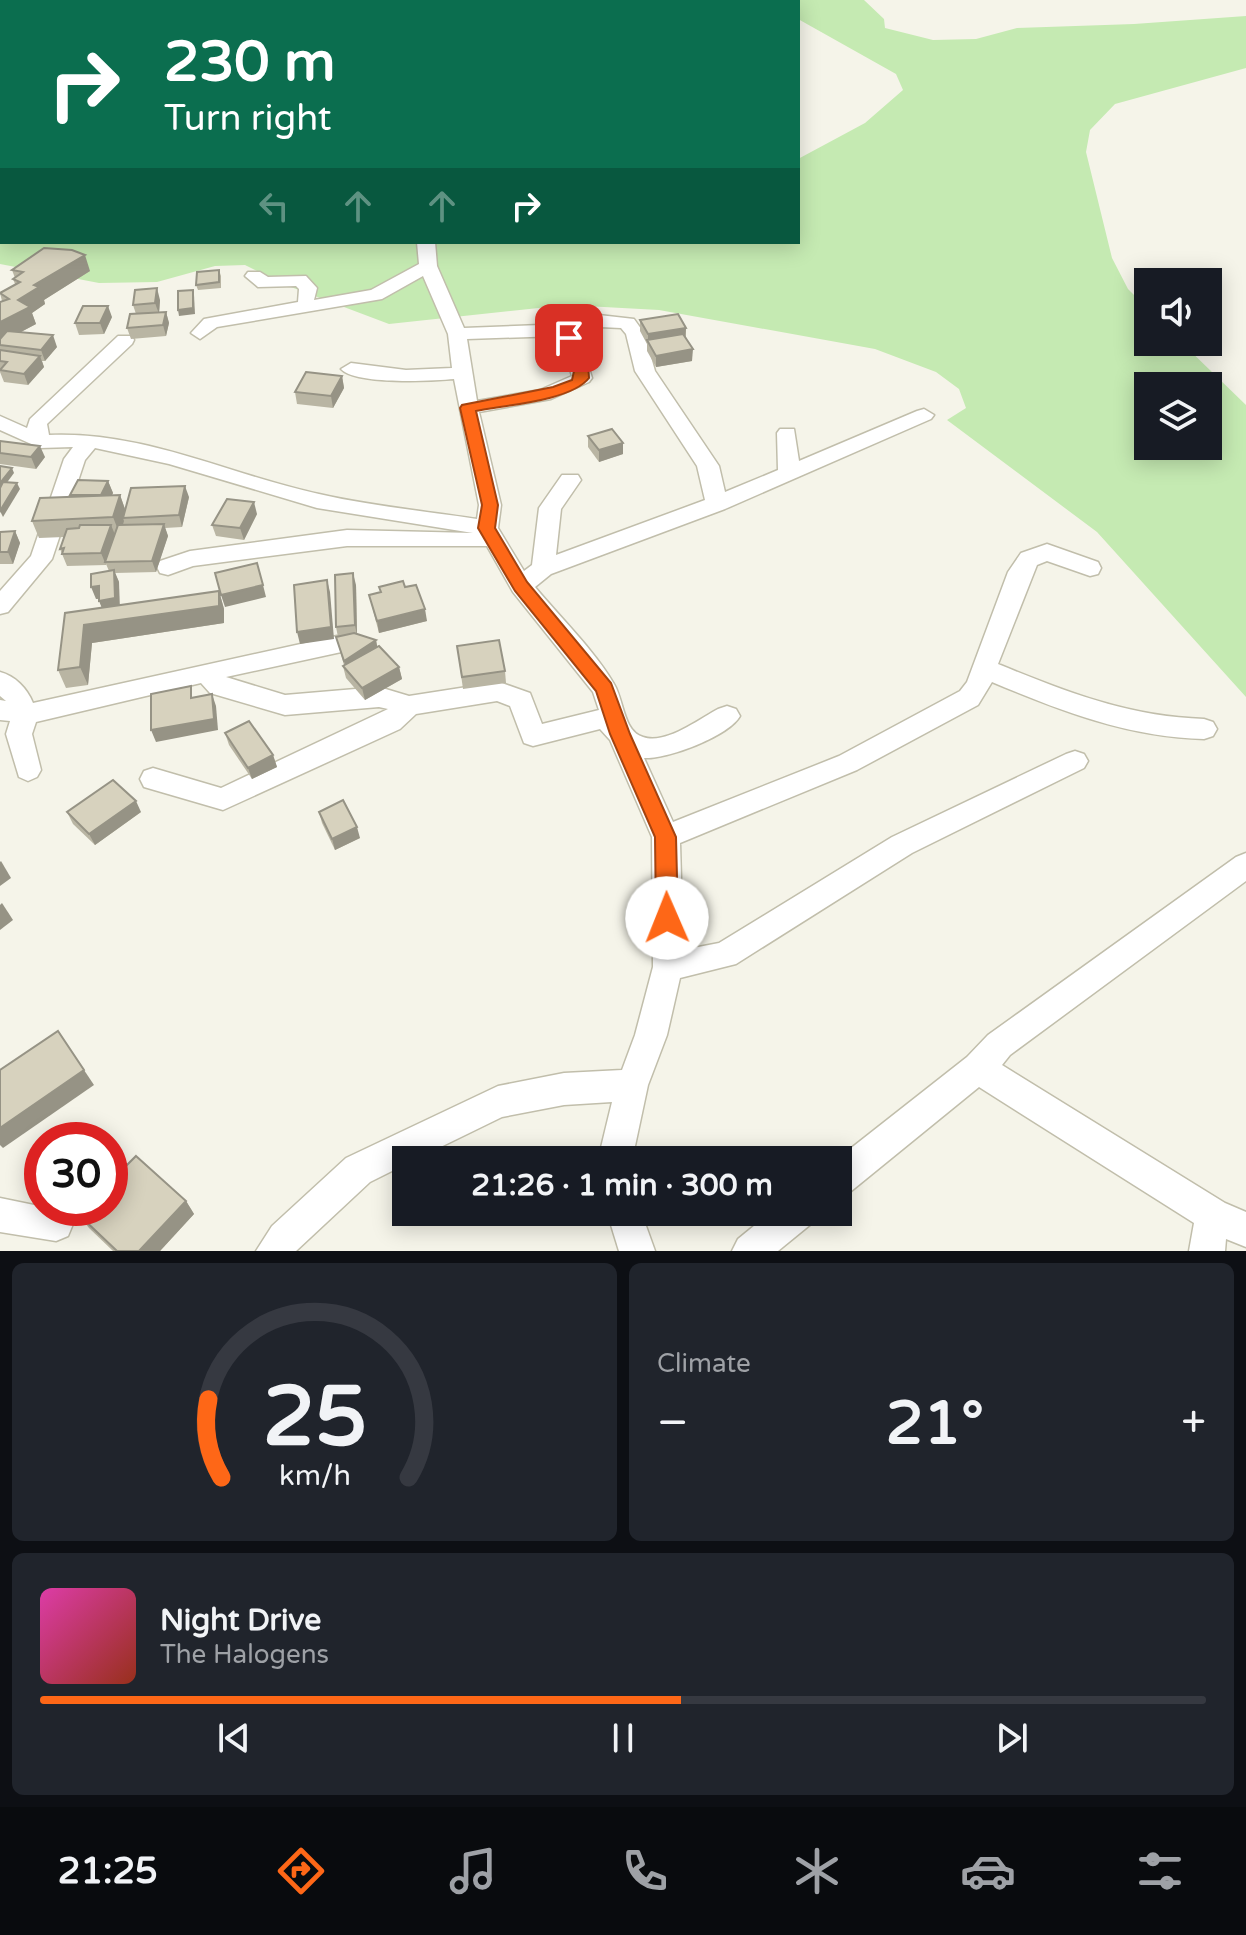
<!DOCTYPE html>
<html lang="en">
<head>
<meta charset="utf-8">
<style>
	:root { --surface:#171b24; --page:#20242c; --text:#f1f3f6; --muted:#9ea1a6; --line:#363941; --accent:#fe6717 }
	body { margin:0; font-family:"Varela Round",sans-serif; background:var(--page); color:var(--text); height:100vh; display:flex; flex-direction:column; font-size:30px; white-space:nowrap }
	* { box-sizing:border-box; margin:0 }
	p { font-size:26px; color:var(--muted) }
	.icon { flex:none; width:44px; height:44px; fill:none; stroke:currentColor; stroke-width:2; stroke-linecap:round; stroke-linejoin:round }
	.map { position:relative; height:1251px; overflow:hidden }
	.drawer { display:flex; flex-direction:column; gap:12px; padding:12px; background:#0d0f14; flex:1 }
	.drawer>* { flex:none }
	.top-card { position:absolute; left:0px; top:0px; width:800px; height:244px; box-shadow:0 4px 20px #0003; background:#0b6e4f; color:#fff; overflow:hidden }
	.tools { position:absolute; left:1134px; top:268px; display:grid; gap:16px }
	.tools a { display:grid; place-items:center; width:88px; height:88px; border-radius:0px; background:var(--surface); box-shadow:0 4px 20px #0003; font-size:40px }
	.speed { position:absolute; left:24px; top:1122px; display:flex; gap:16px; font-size:40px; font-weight:700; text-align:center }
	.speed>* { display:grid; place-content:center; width:104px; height:104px; border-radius:50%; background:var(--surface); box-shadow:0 4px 20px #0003; line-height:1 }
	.speed .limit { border:12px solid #d22; background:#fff; color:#111 }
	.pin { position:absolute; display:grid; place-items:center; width:68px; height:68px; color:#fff; margin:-34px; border-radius:16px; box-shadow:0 4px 12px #0006 }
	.me { position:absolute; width:88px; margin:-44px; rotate:359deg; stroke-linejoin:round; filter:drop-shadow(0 0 6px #0008) }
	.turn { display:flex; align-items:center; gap:28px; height:168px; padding:0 32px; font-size:36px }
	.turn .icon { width:104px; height:104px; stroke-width:2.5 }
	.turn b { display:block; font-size:56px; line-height:68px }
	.lanes { display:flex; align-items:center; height:76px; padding:0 32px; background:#0003; justify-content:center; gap:40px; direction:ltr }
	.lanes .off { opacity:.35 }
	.big { font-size:60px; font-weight:800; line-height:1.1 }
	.drawer .tile { flex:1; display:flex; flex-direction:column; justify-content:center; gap:12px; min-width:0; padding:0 28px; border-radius:12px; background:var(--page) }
	.drawer .dial { align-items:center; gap:0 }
	.dial svg { height:208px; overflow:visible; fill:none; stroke:var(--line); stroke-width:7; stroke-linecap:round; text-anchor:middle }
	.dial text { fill:var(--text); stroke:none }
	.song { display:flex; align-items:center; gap:24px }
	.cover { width:96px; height:96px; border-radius:12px; background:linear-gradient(135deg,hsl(320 70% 55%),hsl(10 70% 35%)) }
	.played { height:8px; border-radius:4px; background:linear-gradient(90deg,var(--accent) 55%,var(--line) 55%) }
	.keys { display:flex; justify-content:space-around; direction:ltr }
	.heat { display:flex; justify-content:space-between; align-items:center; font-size:44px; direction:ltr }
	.drawer .tiles { flex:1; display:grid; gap:12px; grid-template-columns:1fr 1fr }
	.tile:last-child { grid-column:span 2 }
	.trip { position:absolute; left:392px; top:1146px; width:460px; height:80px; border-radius:0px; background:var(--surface); box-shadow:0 4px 20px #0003; font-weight:800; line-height:80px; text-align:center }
	.menu { display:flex; height:128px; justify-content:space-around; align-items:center; background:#090b0e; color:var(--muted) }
	.menu .icon { width:56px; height:56px }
	.menu .selected { color:var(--accent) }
	.menu b { font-size:36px; color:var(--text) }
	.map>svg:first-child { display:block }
	.green { fill:#c5eab2; fill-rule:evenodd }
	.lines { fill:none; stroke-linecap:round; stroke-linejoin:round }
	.street-casing { stroke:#c1beab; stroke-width:3 }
	.street { fill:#fff; fill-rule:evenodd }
	.wall { fill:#b9b5a3 }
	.shaded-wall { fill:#969385 }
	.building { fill:#d7d2be; stroke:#969385; stroke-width:2 }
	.route { fill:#fe6717; stroke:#a5430f; stroke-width:2 }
</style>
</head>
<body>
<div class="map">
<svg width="1246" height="1251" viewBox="0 0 1246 1251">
	<rect width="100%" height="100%" fill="#f5f4e9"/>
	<!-- green -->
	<path class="green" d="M764 0H864L884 19 885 28 933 40 976 39 1017 28 1134 24 1246 16V68L1115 104 1090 130 1086 152 1112 258 1128 289 1148 309V342H1181L1246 405V697L1097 532 947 420 966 408 959 389 936 372 875 349 659 310 567 305 389 324 283 284 245 265 215 266 157 282 99 283 0 264V91L2 242H798V159L865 123 903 90 896 74 798 19V2ZM1148 386H1208V446H1148Z"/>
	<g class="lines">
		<defs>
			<g id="street">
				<path d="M338 0H350L351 2H339Z"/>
				<path d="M2 189V201L0 202V190Z"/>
				<path d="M417 242H435L437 266 464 328 567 324 599 315 634 319 644 333 655 371 719 466 725 492 778 470 777 433 780 429H794L799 461 917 411 924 409 934 415 931 419 725 509 551 574 535 587C560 617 595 651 614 684 624 700 623 731 643 737 666 745 699 719 718 709L727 706 736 709 740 716C729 736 666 760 644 758L673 822 839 756 960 691 967 682 1008 572 1021 553 1047 544 1098 562 1101 568 1098 574 1090 576 1047 561 1037 565 998 664C1066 692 1130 717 1204 719L1213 722 1217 729 1213 736 1204 739C1128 737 1061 711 992 682L978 705 857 770 680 843 683 950 719 943 892 837 1066 754 1075 751 1084 754 1088 761 1084 768 912 853 736 964 680 978 667 1035 648 1085 632 1160H598L612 1102 564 1105 502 1117 414 1160H406V1164L370 1182 296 1251H256L272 1226 346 1158 498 1086 564 1073 622 1070 635 1035 653 967 652 837 610 740 600 729 533 746 524 743 510 706 497 701 416 714 400 729 223 810 144 787 140 779 144 771 153 768 221 788 388 709 379 707 285 715 210 693 201 683 36 722 32 734 41 770 37 777 28 781 19 777 6 734 10 721 0 720V700L6 701 0 696V672C15 676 27 688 33 703L337 636 346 639 349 645 346 651 226 677 285 695 379 687 409 696 499 682 530 693 542 724 599 710 593 692 513 592 487 546H347L193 566 168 575 160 573 157 567 160 561 190 551 347 530 473 533 317 508 169 464 95 448 85 460 52 559 8 612 0 614V591L31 556 64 459 73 447 40 448 0 430V416L27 428 30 419 118 336H132L134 340 132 344 47 424 49 435C145 431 227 474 319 494 371 506 425 511 477 519L479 505 454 379C431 381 356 385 341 369L351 363 406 370 452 368 448 334 423 276 382 299 217 327 200 339 191 333 204 319 298 302 299 289 296 286 258 287 245 276 248 272H260L268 277 306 276 317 288 314 300 371 290 419 264ZM600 327 621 328 626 334 635 371 697 466 705 500 556 555 561 509 581 480 578 475H562L539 508 532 565 524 571 498 528 501 505 479 412 551 399 589 382 592 378 578 333ZM560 336 572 376 540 390 477 401 467 339Z"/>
				<path d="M1246 853V881L1010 1055 1002 1065 1225 1203 1246 1212V1247L1226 1239 1225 1251H1189L1194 1223 979 1087 850 1192 838 1197 836 1160 967 1057 988 1035 1236 857Z"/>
				<path d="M0 1198 68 1212 73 1224 68 1236 56 1241 0 1232Z"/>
				<path d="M607 1212H641L655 1251H619Z"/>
				<path d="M771 1212H816L811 1224 778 1251H732L738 1239Z"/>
			</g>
		</defs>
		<!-- street casing -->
		<use href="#street" class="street-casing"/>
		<!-- street -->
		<use href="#street" class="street"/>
	</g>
	<!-- wall -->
	<g class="wall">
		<path d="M134 0H158L156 2H135Z"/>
		<path d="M188 0H220L219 2H189Z"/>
		<path d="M551 0H585L588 2H553Z"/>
		<path d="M12 270 90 271 44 300 45 304 32 313 36 324 21 332 57 347 45 361H42L44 367 28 385 4 382 0 372V302L2 301 0 293 15 284 13 279 15 278Z"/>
		<path d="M219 270 221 276V288L198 290 196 285Z"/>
		<path d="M160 300 159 312H166L169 323 166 336 131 339 127 328 136 314 133 305Z"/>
		<path d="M112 317 104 334 79 335 75 323Z"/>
		<path d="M640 320 686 328V337L692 361 656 367 647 351V344L640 331Z"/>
		<path d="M342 376 344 388 333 408 297 404 295 392Z"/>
		<path d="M588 436 623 454 599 462 588 447Z"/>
		<path d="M0 442 45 457 36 469 0 464Z"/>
		<path d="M108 481 113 493 112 495H120L125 509 189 497 182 527 165 528 168 536 156 572 115 573 119 582V605L219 591 224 609V623L92 643 88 685 66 688 58 670 102 608 99 599H96L109 571 106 564V565L67 566 60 549 64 537 39 538 32 521 70 497V495Z"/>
		<path d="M257 514 244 540 216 536 212 525Z"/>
		<path d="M15 531 20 543 13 564H0V532Z"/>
		<path d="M356 585 357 634 376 640 377 648 399 667 402 679 365 700 346 678 343 666 344 665 336 637H338L336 627Z"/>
		<path d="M379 587H405L427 621 379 633 369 595 380 592Z"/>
		<path d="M457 646 505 671 506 683 463 689Z"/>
		<path d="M225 733 273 755 277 767 252 779 229 745Z"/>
		<path d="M67 812H141L95 845 73 824Z"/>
		<path d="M319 812 360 838 335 850 322 823Z"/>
		<path d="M186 1201 194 1214 160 1251H113L89 1228 78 1214Z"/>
	</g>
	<!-- shaded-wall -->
	<g class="shaded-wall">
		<path d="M0 92 2 98V116H0Z"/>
		<path d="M85 255 90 271 44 300 45 304 32 313 36 324 0 343V322L18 300 34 285Z"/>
		<path d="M157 288 160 300 159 314 155 303Z"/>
		<path d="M193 290 194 295 195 314 179 316 178 310Z"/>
		<path d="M108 306 112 317 104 334 100 323Z"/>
		<path d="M166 312 169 323 166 336 163 325Z"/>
		<path d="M686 328 685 339 648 341V334Z"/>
		<path d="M53 335 57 347 45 361 41 350Z"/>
		<path d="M693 349 692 361 656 367V356Z"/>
		<path d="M40 356 44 367 28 385 24 374Z"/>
		<path d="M342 376 344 388 333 408 331 396Z"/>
		<path d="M623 443V454L599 462V450Z"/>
		<path d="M40 446 45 457 36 469 31 457Z"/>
		<path d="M12 468 14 473 0 492V483Z"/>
		<path d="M108 481 113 493 105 510 100 498Z"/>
		<path d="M17 483 20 489 3 517 0 511Z"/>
		<path d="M185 486 189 497 182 527 179 515Z"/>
		<path d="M120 495 126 512 123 518 124 521 120 535 113 517Z"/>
		<path d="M254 502 257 514 244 540 240 528Z"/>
		<path d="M164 524 168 536 156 572 152 561Z"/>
		<path d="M111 525 116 537 105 562 106 565 101 553Z"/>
		<path d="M15 531 20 543 13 564 8 552Z"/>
		<path d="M114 570 119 582 120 610 104 613 99 601Z"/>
		<path d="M353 573 356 585 357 636 355 625Z"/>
		<path d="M327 580 330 592 334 639 300 644 297 632Z"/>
		<path d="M263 585 266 597 225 607 221 595Z"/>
		<path d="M99 586 104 598 96 599 91 587Z"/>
		<path d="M219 591 224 609V623L92 643 88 685 80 667 84 625Z"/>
		<path d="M425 609 427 621 379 633 377 621Z"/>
		<path d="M376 640 378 651 346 670 344 661Z"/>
		<path d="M399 667 402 679 365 700 362 688Z"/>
		<path d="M212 694 216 706 218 730 156 742 151 730Z"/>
		<path d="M273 755 277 767 252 779 248 768Z"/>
		<path d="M136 801 141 812 95 845 89 834Z"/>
		<path d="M357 827 360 838 335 850 332 839Z"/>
		<path d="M1 861 11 878 0 886V862Z"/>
		<path d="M2 903 13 920 0 930V905Z"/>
		<path d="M84 1070 94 1085 3 1148 0 1145V1128Z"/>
		<path d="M186 1201 194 1214 160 1251H139Z"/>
	</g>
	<!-- building -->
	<g class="building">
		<path d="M272 0H296L295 2H271Z"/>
		<path d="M563 0H585L588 2H566Z"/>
		<path d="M0 23H2V35L0 36Z"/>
		<path d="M44 248 72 250 85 255 34 285 39 287 18 300 30 307 0 322V302L9 299 0 293 20 282 13 279 23 272 12 270Z"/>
		<path d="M219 270V282L196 285 197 272Z"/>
		<path d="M157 288 155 303 133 305 135 290Z"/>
		<path d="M193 290V308L178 310V291Z"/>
		<path d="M83 306H108L100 323H75Z"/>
		<path d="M166 312 163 325 127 328 130 314Z"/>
		<path d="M678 314 686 328 648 334 640 320Z"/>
		<path d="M7 331 53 335 41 350 0 345V339Z"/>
		<path d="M683 334 693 349 656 356 647 340Z"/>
		<path d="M0 350 40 356 24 374 0 370 7 362 0 361Z"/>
		<path d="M306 372 342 376 331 396 295 392Z"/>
		<path d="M612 429 623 443 599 450 588 436Z"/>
		<path d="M0 441 40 446 31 457 0 453Z"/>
		<path d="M0 466 12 468 0 483Z"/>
		<path d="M78 480 108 481 101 495H70Z"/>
		<path d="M3 482 17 483 0 511V488Z"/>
		<path d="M185 486 179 515 123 518 131 488Z"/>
		<path d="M120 495 113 517 32 521 40 498Z"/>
		<path d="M227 499 254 502 240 528 212 525Z"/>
		<path d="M164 524 152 561 105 562 118 525Z"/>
		<path d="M80 525H111L101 553 62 554 64 548 60 549 67 529 79 528Z"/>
		<path d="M15 531 8 552H0V532Z"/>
		<path d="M257 563 263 585 221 595 215 573Z"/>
		<path d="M114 570 115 598 99 601V586L91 587V574Z"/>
		<path d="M353 573 355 625 336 627 335 575Z"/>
		<path d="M327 580 331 627 297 632 294 585Z"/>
		<path d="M403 581 405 587 416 585 425 609 377 621 369 595 381 592 379 587Z"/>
		<path d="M219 591V606L84 625 80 667 58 670 65 613Z"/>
		<path d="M354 633 376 640 344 661 336 637Z"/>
		<path d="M499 640 505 671 462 677 457 646Z"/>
		<path d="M379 646 399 667 362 688 343 666Z"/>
		<path d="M191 686V698L212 694 214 719 151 730V694Z"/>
		<path d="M249 721 273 755 248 768 225 733Z"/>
		<path d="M113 780 136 801 89 834 67 812Z"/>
		<path d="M343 800 357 827 332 839 319 812Z"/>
		<path d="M58 1031 84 1070 0 1128V1070Z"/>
		<path d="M136 1156 186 1201 139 1251H117L78 1214 84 1208H110V1182Z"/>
	</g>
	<!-- route -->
	<path class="route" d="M569 334C580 340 589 365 589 378 571 401 505 405 476 411L498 505 495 528 527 582 611 683 630 734 676 837 678 918 675 925 667 927 660 925 656 918 655 837 610 734 596 691 515 591 478 528 482 505 460 408 462 405 553 387 572 380 574 371 562 338Z"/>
</svg>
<div class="tools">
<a><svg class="icon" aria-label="sound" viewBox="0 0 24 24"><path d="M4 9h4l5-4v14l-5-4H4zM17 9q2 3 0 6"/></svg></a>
<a><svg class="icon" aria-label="layers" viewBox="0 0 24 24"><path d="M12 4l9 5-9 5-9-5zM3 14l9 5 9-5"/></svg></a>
</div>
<div class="speed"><div class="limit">30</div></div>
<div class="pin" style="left:569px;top:338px;background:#d93025"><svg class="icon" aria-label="arrive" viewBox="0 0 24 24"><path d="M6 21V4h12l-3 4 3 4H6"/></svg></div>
<svg class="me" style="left:667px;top:918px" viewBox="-20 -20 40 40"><circle r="19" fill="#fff"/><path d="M0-13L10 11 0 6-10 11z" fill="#fe6717"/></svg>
<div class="trip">21:26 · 1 min · 300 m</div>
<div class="top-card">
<div class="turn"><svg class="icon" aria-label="right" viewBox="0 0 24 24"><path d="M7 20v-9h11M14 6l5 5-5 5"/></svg><div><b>230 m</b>Turn right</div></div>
<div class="lanes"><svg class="icon off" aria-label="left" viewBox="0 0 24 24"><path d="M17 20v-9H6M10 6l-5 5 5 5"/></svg><svg class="icon off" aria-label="ahead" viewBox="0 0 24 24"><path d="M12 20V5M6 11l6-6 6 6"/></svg><svg class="icon off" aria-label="ahead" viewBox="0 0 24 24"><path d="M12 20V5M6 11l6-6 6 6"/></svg><svg class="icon" aria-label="right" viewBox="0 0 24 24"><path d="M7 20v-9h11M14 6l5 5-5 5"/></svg></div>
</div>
</div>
<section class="drawer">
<div class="tiles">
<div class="tile dial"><svg viewBox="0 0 100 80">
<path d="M14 69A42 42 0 1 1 86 69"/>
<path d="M14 69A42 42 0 0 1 9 39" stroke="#fe6717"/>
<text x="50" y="56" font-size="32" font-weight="700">25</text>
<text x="50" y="72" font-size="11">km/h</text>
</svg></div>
<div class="tile"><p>Climate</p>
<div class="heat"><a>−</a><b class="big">21°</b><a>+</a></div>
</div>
<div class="tile">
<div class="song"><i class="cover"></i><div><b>Night Drive</b><p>The Halogens</p></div></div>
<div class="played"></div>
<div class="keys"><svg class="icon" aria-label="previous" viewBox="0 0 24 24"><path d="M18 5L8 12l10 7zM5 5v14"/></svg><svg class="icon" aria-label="pause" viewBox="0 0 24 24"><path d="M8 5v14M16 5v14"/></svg><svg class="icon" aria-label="next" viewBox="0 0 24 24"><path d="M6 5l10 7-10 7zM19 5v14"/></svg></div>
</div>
</div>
</section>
<nav class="menu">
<b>21:25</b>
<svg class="icon selected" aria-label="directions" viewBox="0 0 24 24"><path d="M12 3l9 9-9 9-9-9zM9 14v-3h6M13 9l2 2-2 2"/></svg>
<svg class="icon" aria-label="music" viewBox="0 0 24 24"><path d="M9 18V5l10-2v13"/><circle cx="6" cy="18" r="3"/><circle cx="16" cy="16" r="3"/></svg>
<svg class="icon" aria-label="phone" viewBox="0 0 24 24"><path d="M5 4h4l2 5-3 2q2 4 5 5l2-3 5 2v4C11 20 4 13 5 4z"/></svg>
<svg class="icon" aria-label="climate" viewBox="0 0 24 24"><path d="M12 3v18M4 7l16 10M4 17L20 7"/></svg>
<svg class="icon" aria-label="car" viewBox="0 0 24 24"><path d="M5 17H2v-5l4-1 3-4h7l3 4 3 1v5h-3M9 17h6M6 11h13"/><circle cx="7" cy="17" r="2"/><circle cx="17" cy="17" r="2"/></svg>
<svg class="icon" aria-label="filters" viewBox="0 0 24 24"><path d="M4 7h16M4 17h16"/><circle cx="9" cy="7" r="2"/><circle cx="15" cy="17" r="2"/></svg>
</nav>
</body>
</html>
